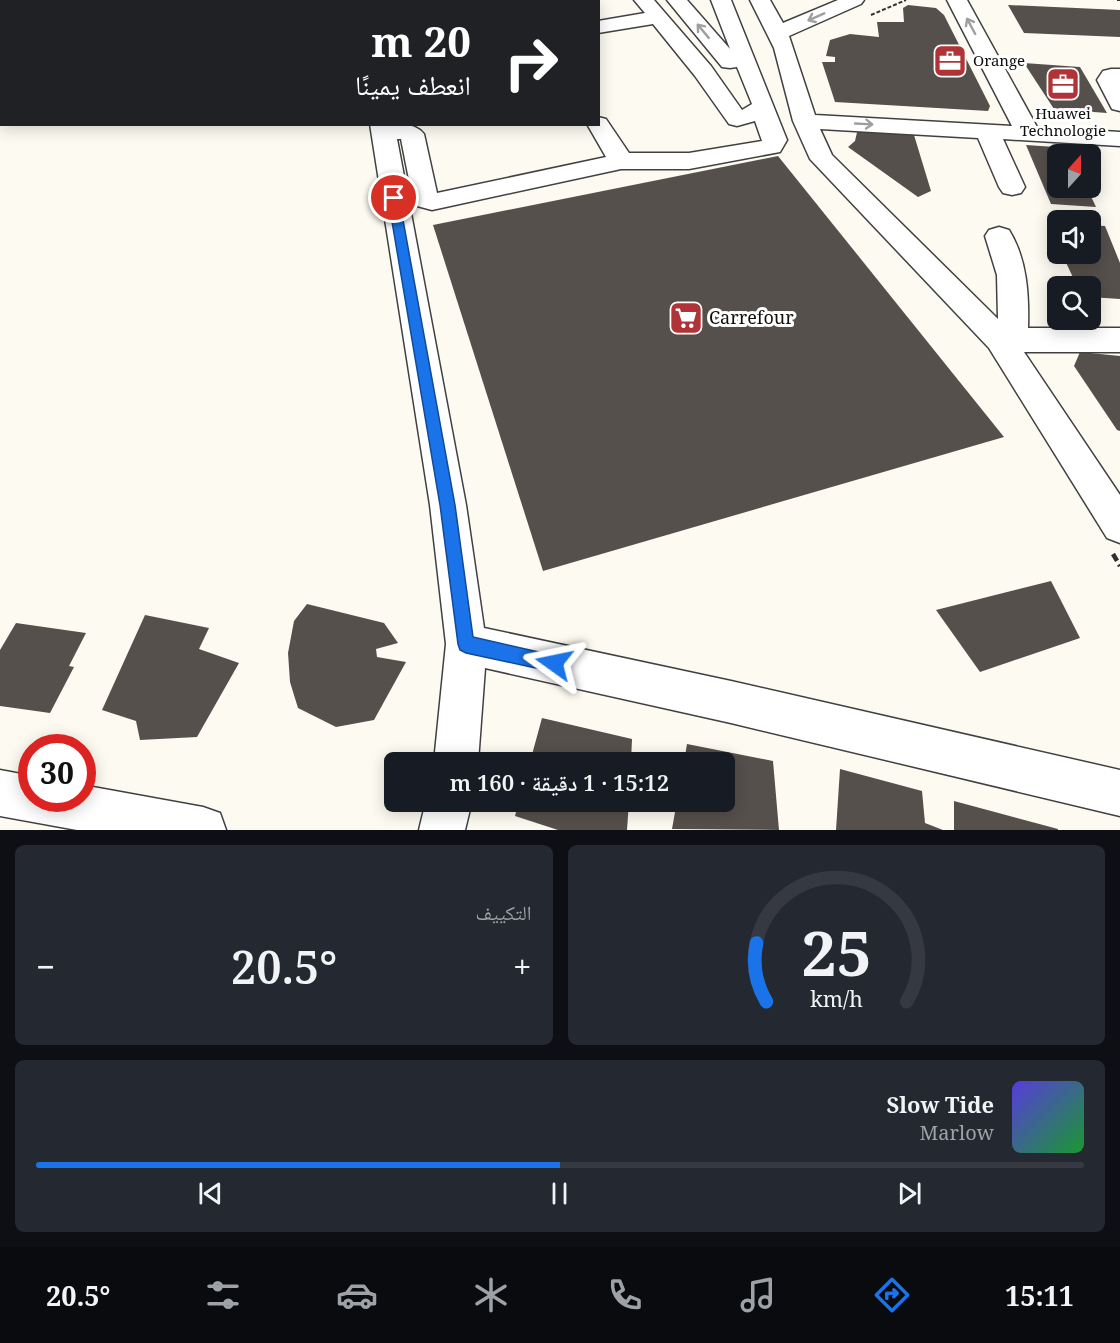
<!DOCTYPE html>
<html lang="ar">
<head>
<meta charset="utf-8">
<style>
	:root { --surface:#171b24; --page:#242831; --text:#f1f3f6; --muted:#9ea1a6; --line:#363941; --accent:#1a73e8 }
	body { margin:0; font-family:"Noto Serif","Noto Naskh Arabic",serif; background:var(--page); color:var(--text); direction:rtl; height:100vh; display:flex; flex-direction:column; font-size:22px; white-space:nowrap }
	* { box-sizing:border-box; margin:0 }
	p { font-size:20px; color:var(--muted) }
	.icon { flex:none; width:33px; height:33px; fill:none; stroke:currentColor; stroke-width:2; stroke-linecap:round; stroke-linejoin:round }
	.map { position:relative; height:830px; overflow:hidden; direction:ltr }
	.panel { display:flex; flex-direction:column; gap:15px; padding:15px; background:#0d0f14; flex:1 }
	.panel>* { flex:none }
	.guide { position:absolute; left:0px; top:0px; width:600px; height:126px; box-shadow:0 3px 15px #0003; direction:rtl; background:#202124; color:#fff; overflow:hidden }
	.needle { width:39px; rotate:21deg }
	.tools { position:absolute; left:1047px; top:144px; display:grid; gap:12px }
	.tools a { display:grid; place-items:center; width:54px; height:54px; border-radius:9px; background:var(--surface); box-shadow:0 3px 15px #0003; font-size:30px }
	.speed { position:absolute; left:18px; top:734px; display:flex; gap:12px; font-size:30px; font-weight:700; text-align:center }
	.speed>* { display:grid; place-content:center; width:78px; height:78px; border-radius:50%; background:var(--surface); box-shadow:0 3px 15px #0003; line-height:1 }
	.speed .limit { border:9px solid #d22; background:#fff; color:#111 }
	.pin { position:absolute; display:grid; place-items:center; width:51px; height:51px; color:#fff; margin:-26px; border:3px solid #fff; border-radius:50%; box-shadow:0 2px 6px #0007 }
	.me { position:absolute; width:66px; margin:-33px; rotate:282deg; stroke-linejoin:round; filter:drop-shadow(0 0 4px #0008) }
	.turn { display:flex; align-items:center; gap:21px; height:126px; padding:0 30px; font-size:27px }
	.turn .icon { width:78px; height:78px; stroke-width:2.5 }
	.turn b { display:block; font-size:42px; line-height:51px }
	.big { font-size:45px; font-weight:600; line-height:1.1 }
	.panel .tile { flex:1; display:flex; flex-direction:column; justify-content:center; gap:9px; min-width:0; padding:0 21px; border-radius:9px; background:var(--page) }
	.panel .dial { align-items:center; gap:0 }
	.dial svg { height:156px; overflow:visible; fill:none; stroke:var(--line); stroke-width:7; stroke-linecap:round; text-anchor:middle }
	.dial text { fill:var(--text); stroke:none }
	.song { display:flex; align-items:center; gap:18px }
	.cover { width:72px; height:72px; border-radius:9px; background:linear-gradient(135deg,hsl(250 70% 55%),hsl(130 70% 35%)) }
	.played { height:6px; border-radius:3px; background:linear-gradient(90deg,var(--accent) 50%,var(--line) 50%) }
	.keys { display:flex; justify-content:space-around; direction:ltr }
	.heat { display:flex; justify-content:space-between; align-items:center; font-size:33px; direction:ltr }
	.panel .tiles { flex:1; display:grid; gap:15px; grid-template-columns:1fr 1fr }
	.tile:last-child { grid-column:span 2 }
	.trip { position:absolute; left:384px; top:752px; width:351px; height:60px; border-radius:9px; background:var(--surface); box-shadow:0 3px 15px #0003; font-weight:600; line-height:60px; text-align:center; direction:rtl }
	.tab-bar { display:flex; height:96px; justify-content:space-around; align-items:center; background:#090b0e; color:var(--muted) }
	.tab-bar .icon { width:42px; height:42px }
	.tab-bar .on { color:var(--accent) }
	.tab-bar b { font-size:27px; color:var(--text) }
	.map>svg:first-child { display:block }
	.building { fill:#56504c }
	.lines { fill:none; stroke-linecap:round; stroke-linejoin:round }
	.minor-casing { stroke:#414141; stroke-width:3 }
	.major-casing { stroke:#1f1f1f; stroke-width:3 }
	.path-far1 { stroke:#303030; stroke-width:2; stroke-dasharray:4 2; stroke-linecap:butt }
	.path { stroke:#303030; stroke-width:4.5; stroke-dasharray:8 4; stroke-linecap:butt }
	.minor { fill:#fff; fill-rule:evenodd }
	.major { fill:#ead174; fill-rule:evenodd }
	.oneway { stroke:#9f9f9f }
	.route { fill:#1a73e8; stroke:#114b97; stroke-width:1.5 }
	.labels { text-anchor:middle; stroke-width:6; stroke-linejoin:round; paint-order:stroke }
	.far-poi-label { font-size:15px; fill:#0e0e0e; stroke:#fff; text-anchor:start }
	.poi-label { font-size:18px; fill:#0e0e0e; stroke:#fff; text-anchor:start }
</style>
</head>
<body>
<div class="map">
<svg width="1120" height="830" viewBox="0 0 1120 830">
	<rect width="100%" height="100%" fill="#fdfbf1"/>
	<!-- building -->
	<g class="building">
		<path d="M908 5 936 8 944 15 990 106 988 111 835 102 822 62H835V57L826 56 830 40 850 34 879 37 877 22H904L903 8Z"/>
		<path d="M1008 5 1120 10V37L1024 33Z"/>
		<path d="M1024 63 1080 67 1107 113 1054 109Z"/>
		<path d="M858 128 914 135 931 191 918 197 848 147 855 141Z"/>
		<path d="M1026 145 1070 148 1073 154H1058V188H1087L1096 207 1051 204Z"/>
		<path d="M778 156 1004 437 543 571 433 225Z"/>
		<path d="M1047 221 1058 222V244Z"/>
		<path d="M1090 225 1105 226 1120 263V299L1090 297V286H1077L1062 254H1090Z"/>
		<path d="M1080 352 1120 356V431L1117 430 1074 366Z"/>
		<path d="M1051 581 1080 638 980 672 936 610Z"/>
		<path d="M307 604 384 623 398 643 376 649 377 657 406 662 374 720 336 727 298 708 290 682 288 653 294 621Z"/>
		<path d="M145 615 209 628 199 649 239 663 197 737 140 740 136 721 102 710Z"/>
		<path d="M16 623 86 633 69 666 74 667 50 713 0 706V650Z"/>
		<path d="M542 718 632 739 631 762H530Z"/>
		<path d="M687 744 773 761 779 830 672 829 677 801H724V762H684Z"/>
		<path d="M840 769 922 791 925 823 943 830H836Z"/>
		<path d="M519 801H629L627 830H558L515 816Z"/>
		<path d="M954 801 1058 829V830H954Z"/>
	</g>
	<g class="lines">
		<defs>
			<g id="minor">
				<rect x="342" y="0" width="20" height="2"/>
				<path d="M512 0H532V2H513Z"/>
				<path d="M634 0H654L711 66 742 110 752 104 737 67 730 68 722 67 667 0H687L730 49 711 0H731L787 140 780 152 689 169H621L432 210 417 206 413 200 401 139H397L466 505 484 628 731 681 1120 770V816L731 723 485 668 478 762H434L446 644 430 505 370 124C386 124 414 120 424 134L437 193 606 157 587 124H598V117L606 119 629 153H689L762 141 755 121 737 126 729 124 695 76 653 24 598 33V21L645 13Z"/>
				<path d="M750 0H770L783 23 838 0H864L861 4 789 36 815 115 1012 126 947 0H967L1037 127 1120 132V146L1003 139 1025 187 1021 193 1012 195 1003 193 999 187 978 138 820 129 832 155 998 319 997 275 985 236 989 230 999 227 1009 230C1027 259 1029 294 1028 328H1120V352H1024L1120 495V543L1107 538 989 348 810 159 793 121 774 48Z"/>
				<path d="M1111 69H1120V111L1112 109 1097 80 1103 71Z"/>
				<path d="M0 770 32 776V798H82V785L203 807 220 813 226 830H77L0 816Z"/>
				<path d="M426 801H472L465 830H419Z"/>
			</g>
			<g id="major">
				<path d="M11 0H34L10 2Z"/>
				<path d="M45 0H68L44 2Z"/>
				<rect x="0" y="11" width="2" height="12"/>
			</g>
		</defs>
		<!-- minor casing -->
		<use href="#minor" class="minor-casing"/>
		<!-- major casing -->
		<use href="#major" class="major-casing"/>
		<!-- path-far1 -->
		<g class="path-far1">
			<path d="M1117 0H1120"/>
			<path d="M871 15 906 0"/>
		</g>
		<!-- path -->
		<path class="path" d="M1113 554 1120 566"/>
		<!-- minor -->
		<use href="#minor" class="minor"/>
		<!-- major -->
		<use href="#major" class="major"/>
	</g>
	<!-- one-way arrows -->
	<defs><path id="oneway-shaft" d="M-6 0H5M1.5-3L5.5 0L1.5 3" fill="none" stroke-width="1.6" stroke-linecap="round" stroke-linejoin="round" transform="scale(1.5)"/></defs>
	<g class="oneway">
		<use href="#oneway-shaft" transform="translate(816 17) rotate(156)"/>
		<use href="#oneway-shaft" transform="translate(971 26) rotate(-118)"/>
		<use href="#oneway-shaft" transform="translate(703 31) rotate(-130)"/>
		<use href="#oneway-shaft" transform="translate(864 124) rotate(3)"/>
	</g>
	<!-- route -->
	<path class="route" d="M394 195 399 198 455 505 473 637 560 657 563 663 560 669 554 672 466 653 460 650 458 644 440 505 388 198Z"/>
	<!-- icons -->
	<defs>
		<symbol id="office-square" viewBox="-11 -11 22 22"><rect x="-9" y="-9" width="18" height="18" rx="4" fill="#b03437" stroke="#fff"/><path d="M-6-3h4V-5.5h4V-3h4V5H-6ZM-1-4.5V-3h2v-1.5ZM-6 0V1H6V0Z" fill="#fff"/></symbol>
		<symbol id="supermarket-square" viewBox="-11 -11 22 22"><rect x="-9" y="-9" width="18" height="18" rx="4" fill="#b03437" stroke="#fff"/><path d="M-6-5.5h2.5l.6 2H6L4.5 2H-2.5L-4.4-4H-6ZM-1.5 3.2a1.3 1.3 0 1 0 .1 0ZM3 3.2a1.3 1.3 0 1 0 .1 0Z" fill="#fff"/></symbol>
	</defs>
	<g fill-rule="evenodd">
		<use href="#office-square" x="931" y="42" width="38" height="38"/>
		<use href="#office-square" x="1044" y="65" width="38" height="38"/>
		<use href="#supermarket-square" x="667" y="299" width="38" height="38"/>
	</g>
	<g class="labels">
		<!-- far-poi labels -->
		<g class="far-poi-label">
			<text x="973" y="66">Orange</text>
			<text x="1063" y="119" text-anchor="middle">Huawei<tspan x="1063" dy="17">Technologie</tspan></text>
		</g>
		<!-- poi labels -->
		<g class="poi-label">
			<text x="709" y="324">Carrefour</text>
		</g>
	</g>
</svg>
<div class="tools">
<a><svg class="needle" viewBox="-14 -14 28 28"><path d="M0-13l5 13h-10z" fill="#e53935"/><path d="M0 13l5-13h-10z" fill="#9ea1a6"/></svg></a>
<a><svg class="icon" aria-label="sound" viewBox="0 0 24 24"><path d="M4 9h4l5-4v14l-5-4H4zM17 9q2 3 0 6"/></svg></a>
<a><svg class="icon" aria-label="search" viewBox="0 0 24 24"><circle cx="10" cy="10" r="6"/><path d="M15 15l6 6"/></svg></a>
</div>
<div class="speed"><div class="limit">30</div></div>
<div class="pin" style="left:394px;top:198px;background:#d93025"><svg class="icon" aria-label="arrive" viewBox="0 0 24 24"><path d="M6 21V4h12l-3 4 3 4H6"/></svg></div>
<svg class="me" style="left:554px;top:663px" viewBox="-20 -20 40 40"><path d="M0-17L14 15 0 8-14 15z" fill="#1a73e8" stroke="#fff" stroke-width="4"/></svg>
<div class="trip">15:12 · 1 دقيقة · 160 m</div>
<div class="guide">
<div class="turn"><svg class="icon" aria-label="right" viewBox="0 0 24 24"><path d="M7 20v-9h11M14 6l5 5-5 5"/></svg><div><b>20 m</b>انعطف يمينًا</div></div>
</div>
</div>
<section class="panel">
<div class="tiles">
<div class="tile dial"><svg viewBox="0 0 100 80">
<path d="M14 69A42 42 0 1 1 86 69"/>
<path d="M14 69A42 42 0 0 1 9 39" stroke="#1a73e8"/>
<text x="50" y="56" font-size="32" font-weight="700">25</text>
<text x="50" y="72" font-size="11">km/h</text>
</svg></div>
<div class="tile"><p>التكييف</p>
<div class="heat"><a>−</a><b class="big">20.5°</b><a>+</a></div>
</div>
<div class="tile">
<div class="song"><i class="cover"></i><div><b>Slow Tide</b><p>Marlow</p></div></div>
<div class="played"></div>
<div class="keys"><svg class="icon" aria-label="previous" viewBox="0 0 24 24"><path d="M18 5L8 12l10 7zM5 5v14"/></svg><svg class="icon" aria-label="pause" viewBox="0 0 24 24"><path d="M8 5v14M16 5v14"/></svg><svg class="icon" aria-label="next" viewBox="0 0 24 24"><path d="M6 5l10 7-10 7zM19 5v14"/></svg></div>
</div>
</div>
</section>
<nav class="tab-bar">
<b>15:11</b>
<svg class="icon on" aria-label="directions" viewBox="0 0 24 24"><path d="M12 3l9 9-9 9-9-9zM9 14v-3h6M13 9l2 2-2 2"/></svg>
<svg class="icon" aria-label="music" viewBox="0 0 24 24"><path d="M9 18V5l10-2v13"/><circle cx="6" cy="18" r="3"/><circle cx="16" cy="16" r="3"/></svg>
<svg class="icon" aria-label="phone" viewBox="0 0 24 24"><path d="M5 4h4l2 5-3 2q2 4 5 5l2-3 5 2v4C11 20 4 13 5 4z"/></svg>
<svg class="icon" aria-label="climate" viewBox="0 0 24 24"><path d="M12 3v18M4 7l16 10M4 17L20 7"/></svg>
<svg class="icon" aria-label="car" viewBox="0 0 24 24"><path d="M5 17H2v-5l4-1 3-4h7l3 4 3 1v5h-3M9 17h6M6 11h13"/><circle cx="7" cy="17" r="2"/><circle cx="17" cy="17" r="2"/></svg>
<svg class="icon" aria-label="filters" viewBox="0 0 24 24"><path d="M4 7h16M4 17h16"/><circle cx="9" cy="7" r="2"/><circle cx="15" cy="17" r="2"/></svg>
<b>20.5°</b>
</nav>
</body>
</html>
